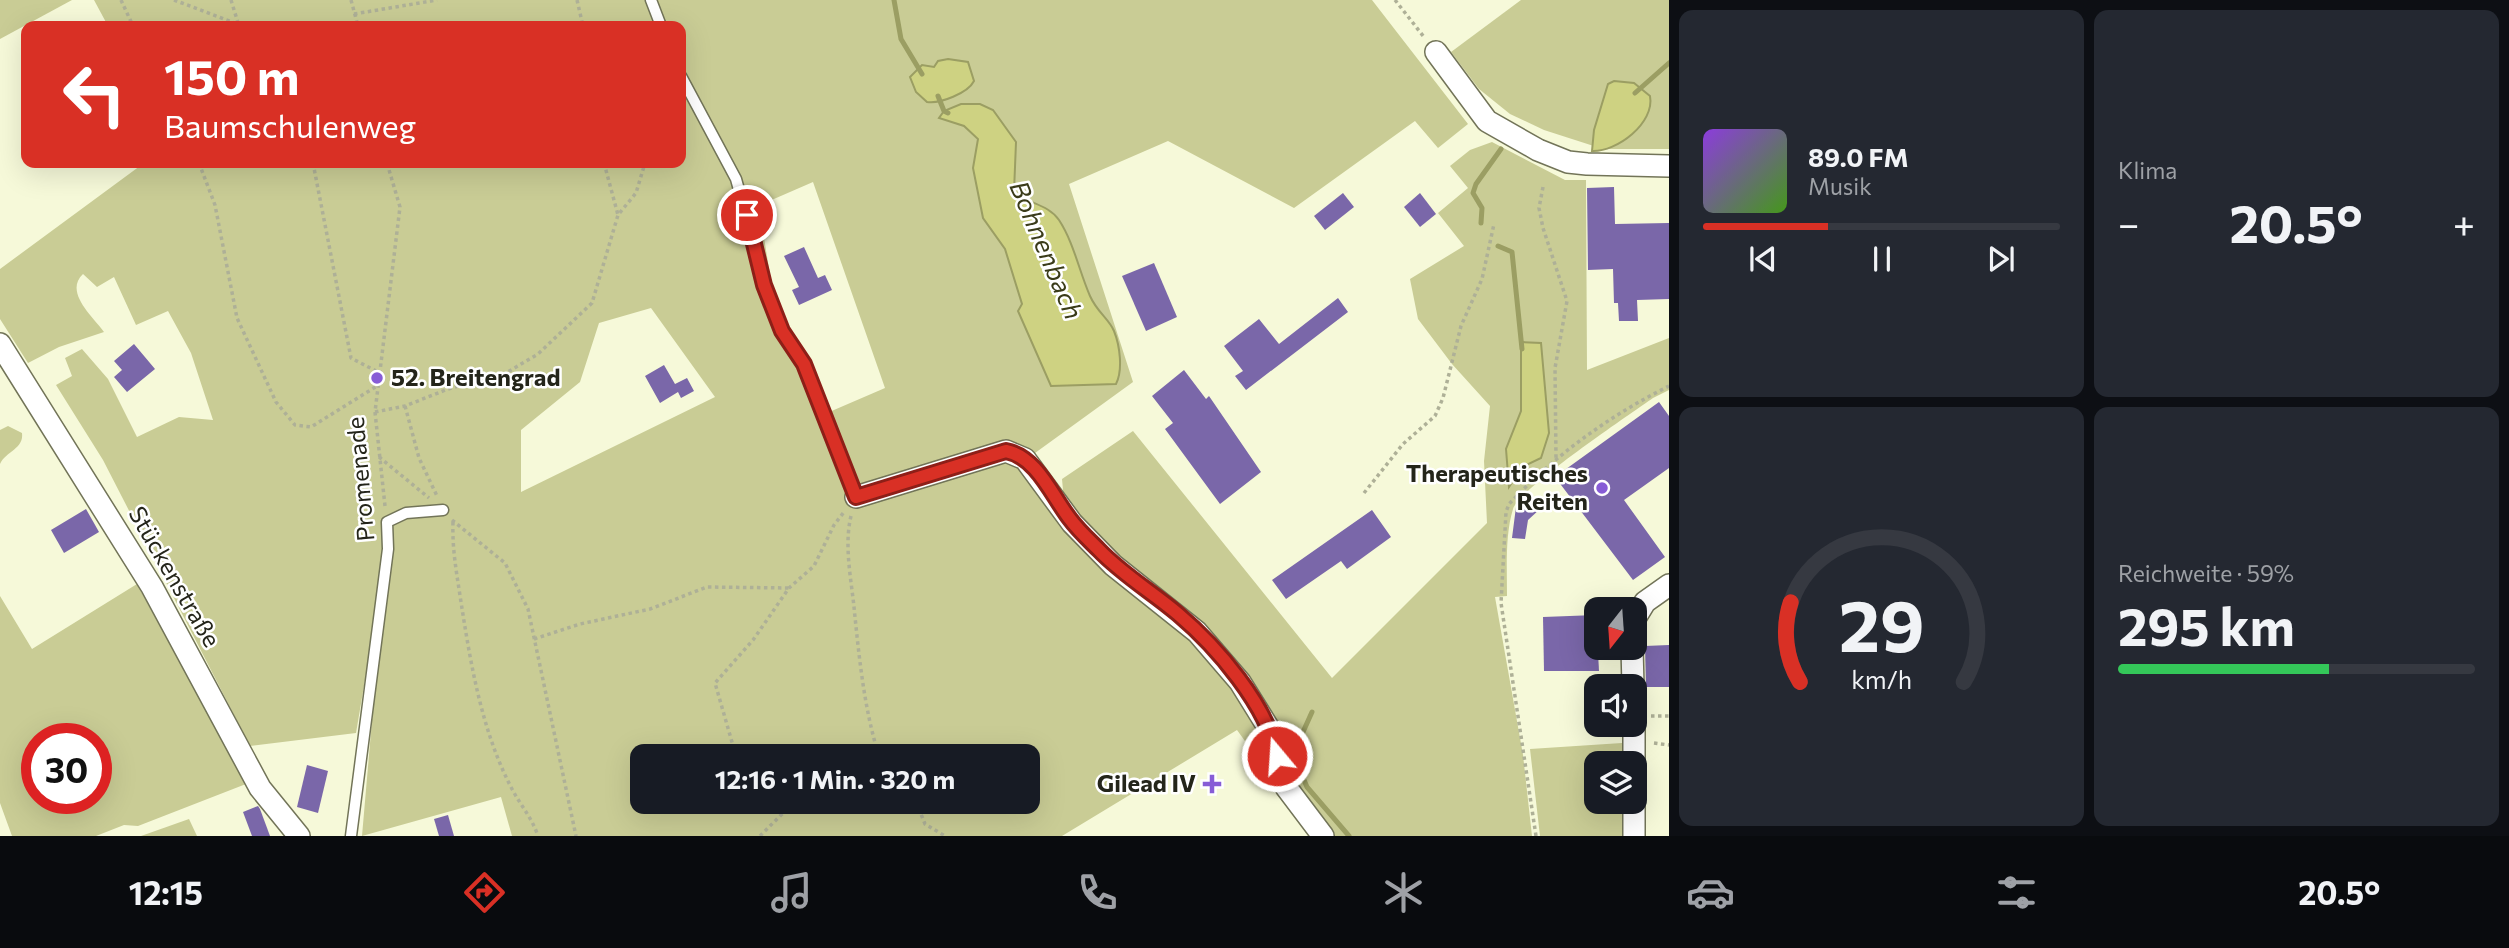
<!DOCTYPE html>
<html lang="de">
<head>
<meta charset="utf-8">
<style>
	:root { --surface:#171b24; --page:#242831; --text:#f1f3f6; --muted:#9ea1a6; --line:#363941; --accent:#d93025 }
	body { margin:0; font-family:Commissioner,sans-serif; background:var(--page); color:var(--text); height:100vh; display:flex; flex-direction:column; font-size:26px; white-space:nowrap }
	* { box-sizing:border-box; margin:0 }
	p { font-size:23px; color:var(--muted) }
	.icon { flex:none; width:38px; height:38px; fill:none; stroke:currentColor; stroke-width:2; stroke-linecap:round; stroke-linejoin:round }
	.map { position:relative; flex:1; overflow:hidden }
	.sheet { display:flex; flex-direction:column; gap:10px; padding:10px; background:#0d0f14; width:840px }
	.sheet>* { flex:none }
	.top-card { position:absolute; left:21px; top:21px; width:665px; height:147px; border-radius:14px; box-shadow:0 7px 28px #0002; background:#d93025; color:#fff; overflow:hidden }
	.needle { width:46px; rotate:197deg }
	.tools { position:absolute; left:1584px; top:597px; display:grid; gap:14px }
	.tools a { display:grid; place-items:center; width:63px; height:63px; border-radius:14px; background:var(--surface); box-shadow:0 7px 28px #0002; font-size:35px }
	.speed { position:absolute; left:21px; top:723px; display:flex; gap:14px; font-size:35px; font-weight:700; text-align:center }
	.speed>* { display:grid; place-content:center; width:91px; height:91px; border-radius:50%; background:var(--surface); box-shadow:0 7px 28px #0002; line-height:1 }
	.speed .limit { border:10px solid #d22; background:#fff; color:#111 }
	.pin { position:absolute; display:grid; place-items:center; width:60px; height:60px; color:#fff; margin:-30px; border:4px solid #fff; border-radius:50%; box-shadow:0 2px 7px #0007 }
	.me { position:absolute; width:77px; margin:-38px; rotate:342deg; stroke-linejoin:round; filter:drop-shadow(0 0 5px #0008) }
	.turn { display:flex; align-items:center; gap:24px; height:147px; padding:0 28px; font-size:32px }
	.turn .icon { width:91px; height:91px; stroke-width:2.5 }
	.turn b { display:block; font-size:49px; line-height:60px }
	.big { font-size:52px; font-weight:700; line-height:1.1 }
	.sheet .widget { flex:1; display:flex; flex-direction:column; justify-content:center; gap:10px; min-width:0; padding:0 24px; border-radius:14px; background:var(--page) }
	.sheet .dial { align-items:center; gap:0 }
	.dial svg { height:182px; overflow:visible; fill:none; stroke:var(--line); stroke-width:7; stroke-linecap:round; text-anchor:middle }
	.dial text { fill:var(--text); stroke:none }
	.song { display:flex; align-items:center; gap:21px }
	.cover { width:84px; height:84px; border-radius:10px; background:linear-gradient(135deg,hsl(270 70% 55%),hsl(100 70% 35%)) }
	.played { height:7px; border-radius:4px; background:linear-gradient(90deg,var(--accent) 35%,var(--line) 35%) }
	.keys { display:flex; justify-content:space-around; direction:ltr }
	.heat { display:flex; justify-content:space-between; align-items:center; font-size:38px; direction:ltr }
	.charge { height:10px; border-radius:5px; background:linear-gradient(90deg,#34c759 59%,var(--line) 0) }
	.sheet .tiles { flex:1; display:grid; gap:10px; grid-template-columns:repeat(2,1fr) }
	.trip { position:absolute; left:630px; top:744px; width:410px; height:70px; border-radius:14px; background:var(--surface); box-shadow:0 7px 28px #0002; font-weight:700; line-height:70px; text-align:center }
	.tab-bar { display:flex; height:112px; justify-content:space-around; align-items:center; background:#090b0e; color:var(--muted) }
	.tab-bar .icon { width:49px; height:49px }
	.tab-bar .active { color:var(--accent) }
	.tab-bar b { font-size:32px; color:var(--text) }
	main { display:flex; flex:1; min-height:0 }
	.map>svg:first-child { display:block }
	.green { fill:#c9cc95; fill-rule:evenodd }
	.water { fill:#ced282; stroke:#9b9e63; stroke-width:2 }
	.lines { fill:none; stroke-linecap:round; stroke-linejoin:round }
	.stream { stroke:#9b9e63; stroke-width:5 }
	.building { fill:#7a67a9 }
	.service-casing { stroke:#727458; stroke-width:13 }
	.minor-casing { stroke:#727458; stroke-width:24 }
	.path { stroke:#aeb097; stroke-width:3.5; stroke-dasharray:3.5 3.5; stroke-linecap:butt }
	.service { stroke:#fff; stroke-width:10 }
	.minor { stroke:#fff; stroke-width:21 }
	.route-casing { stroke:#8d1f18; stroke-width:18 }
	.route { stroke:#d93025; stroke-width:12 }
	.poi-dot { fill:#875cd6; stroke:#fff; stroke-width:2.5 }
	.labels { text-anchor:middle; stroke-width:5; stroke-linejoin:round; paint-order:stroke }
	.poi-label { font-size:24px; font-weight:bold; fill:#24251a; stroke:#fff; text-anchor:end }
	.street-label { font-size:24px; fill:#24251a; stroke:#fff }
	.water-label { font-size:26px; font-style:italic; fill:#3a3b19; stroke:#fff }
</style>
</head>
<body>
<main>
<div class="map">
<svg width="1669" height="836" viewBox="0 0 1669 836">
	<rect width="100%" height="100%" fill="#f6f9d9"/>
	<!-- green -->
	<g class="green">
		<path d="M0 0H72L0 39Z"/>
		<path d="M94 0H1372L1468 124 1438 148 1415 121 1294 208 1168 141 1069 184 1133 382 1035 453 1006 439 857 487 990 461 1024 463 1190 637 1258 721 1267 747 1263 766 1237 730 1062 836H512L501 797 362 836 376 674 368 662 356 733 250 746 103 460 56 385 72 376 65 358 82 349 108 379 137 437 179 417 213 420 191 353 168 311 136 325 114 277 97 287 83 274C64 292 92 316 104 332L59 347 28 363 0 319V269L144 163H681V26H108ZM964 126 1016 142 1014 192C1028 204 1048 204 1059 220 1074 243 1079 271 1090 296 1097 312 1109 319 1114 331 1120 346 1123 370 1116 384L1076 385 1022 304 1005 249 983 217 973 168 978 139ZM813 182 885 388 827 413 808 360 785 325 771 281 761 219 767 202ZM651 308 715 397 521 492V430L580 382 599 323ZM642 756H1027V802H642Z"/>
		<path d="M1521 0H1669V149H1603L1544 130 1510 114 1479 89 1451 52Z"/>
		<path d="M1492 142 1565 180H1586L1587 370 1669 338V390L1653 398C1629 415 1520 488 1513 509 1505 535 1507 569 1507 596L1495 597 1523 755 1532 836H1329L1297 797 1273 723 1116 562 1064 501 1062 479 1133 431 1332 678 1487 523 1484 461 1490 406 1452 364 1418 319 1410 279 1464 246 1438 213 1468 188 1450 166 1470 150Z"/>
		<path d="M8 426 22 433C24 449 6 451 0 464V430Z"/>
		<path d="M137 584 246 784 138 826 124 825 96 836H12L0 803V596L32 649ZM37 738H96V798H37Z"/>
		<path d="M1622 743V763H1596V802H1622V836H1540L1530 749Z"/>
		<path d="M189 819 197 836H141Z"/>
	</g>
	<!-- water -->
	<g class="water">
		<path d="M948 59 968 62 974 81C968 93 940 104 927 102L916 92 910 77 922 65 934 67 938 61Z"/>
		<path d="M1614 81 1634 83 1650 96C1655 123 1617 152 1592 151L1594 130 1608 84Z"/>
		<path d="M961 104H980L993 110 1016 142 1014 192C1028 204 1048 204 1059 220 1074 243 1079 271 1090 296 1097 312 1109 319 1114 331 1120 346 1123 370 1116 384L1051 386 1018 311 1022 304 1005 249 983 218 973 168 978 139 964 126 939 118 944 111Z"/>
		<path d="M1521 342 1541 343 1549 433 1541 458 1522 467 1509 487 1506 449 1521 411Z"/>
	</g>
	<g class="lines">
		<!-- stream -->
		<g class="stream">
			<path d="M894 0 901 39 922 74"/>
			<path d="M1635 93 1669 63"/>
			<path d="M938 96 944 111 948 113"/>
			<path d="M1481 223 1482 208 1473 193 1476 184 1501 149"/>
			<path d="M1498 246 1512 252 1522 349"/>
			<path d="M1312 712 1303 732 1298 766 1307 787 1349 836"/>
		</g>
	</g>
	<!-- building -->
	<g class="building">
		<path d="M1614 187 1615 224 1669 223V299L1637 300 1638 321H1619L1618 303H1614L1613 269 1588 270 1587 188Z"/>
		<path d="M1343 193 1354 207 1325 230 1314 216Z"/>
		<path d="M1420 193 1436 214 1420 227 1404 207Z"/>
		<path d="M804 247 818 278 825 275 832 290 799 305 792 290 799 287 784 256Z"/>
		<path d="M1154 263 1177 317 1146 331 1122 276Z"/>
		<path d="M1338 298 1348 312 1246 390 1235 376 1243 371 1224 346 1259 319 1279 344Z"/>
		<path d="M134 344 155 369 127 392 114 377 122 370 114 361Z"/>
		<path d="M664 365 675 384 687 378 694 391 681 398 678 392 660 403 645 376Z"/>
		<path d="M1184 370 1206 399 1209 396 1261 472 1220 504 1165 429 1173 423 1152 396Z"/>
		<path d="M1659 402 1669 416V468L1624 500 1665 557 1633 580 1555 477Z"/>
		<path d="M1528 496 1540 509 1528 520 1525 539 1512 538 1516 507Z"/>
		<path d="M86 509 99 532 64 553 51 530Z"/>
		<path d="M1372 510 1391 537 1347 569 1341 561 1286 599 1272 580Z"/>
		<path d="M1596 615 1599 671H1544L1543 617Z"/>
		<path d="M1669 645V687H1646L1645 646Z"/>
		<path d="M307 765 328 771 318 813 297 807Z"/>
		<path d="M258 806 260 809 270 836H252L243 812Z"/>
		<path d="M448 815 454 836H439L434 819Z"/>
	</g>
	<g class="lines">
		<defs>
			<g id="service">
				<path d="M651 0 661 26"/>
				<path d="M681 76 736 179 770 302 782 331 804 364 856 497"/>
				<path d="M351 836 388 549 387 522 406 513 443 510"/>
			</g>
			<g id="minor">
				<path d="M1436 52 1487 121 1538 150 1568 162 1587 164 1669 166"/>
				<path d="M0 344 152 587 260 788 299 836"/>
				<path d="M856 497 1006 451 1025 459 1072 523 1113 565 1197 632 1240 682 1271 732 1286 787 1323 836"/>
				<path d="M1634 620 1645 602 1669 585"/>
				<path d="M1632 648 1633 686"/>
				<path d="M1634 724V836"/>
			</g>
		</defs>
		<!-- service casing -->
		<use href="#service" class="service-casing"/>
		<!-- minor casing -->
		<use href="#minor" class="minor-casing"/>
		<!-- path -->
		<g class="path">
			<path d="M121 0 133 26"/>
			<path d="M174 0 237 24"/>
			<path d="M231 0 239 26"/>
			<path d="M351 0 358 26"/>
			<path d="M577 0 583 26"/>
			<path d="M1395 0 1424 37"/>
			<path d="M354 14 437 0"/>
			<path d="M199 163 215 205 237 318 276 402 295 425 311 427 377 386"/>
			<path d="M313 163 351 358 378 372"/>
			<path d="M604 163 618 215"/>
			<path d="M1543 187 1539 208 1543 228 1567 301 1555 368 1556 458"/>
			<path d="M405 406 419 458 437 496"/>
			<path d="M375 412 405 406 448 389 506 373 538 354 592 303 618 215 636 193 645 163"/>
			<path d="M379 457 429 498"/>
			<path d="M1364 493 1403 444 1435 416 1443 398 1461 326 1482 279 1494 224"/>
			<path d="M385 506 375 412 400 207 387 163"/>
			<path d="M851 516C844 545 851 578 854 607 859 656 864 709 879 756"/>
			<path d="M452 520 505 563 528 609 576 836"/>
			<path d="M453 522C452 550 457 575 461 602 471 666 482 732 512 789 521 806 532 818 538 836"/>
			<path d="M534 639 580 624 650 609 707 587 789 588"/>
			<path d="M1651 716H1669"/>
			<path d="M1654 743 1669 745"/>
			<path d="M736 756 715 683 753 640 789 588 814 566 834 525 844 512"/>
			<path d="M916 802 925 824 945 836"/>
			<path d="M760 836 788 808 785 802"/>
			<path d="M1536 836 1501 603 1506 512 1509 504C1555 455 1609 416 1669 386"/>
		</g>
		<!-- service -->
		<use href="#service" class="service"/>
		<!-- minor -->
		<use href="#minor" class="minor"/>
	</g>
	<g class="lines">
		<defs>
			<path id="route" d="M747 215 764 285 782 331 804 364 856 497 1006 451C1037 457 1052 496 1070 519 1078 530 1089 540 1099 550 1123 575 1152 592 1178 614 1216 646 1268 706 1277 756"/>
		</defs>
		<!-- route casing -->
		<use href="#route" class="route-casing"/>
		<!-- route -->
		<use href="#route" class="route"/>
	</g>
	<!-- markers -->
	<g class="poi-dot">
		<circle cx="377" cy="378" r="7"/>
		<circle cx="1602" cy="488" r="7"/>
		<path d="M1208.5 773.5h7v7h7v7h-7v7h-7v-7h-7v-7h7z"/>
	</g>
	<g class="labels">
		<!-- poi labels -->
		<g class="poi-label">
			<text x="391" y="386" text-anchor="start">52. Breitengrad</text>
			<text x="1588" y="482">Therapeutisches<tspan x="1588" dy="28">Reiten</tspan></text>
			<text x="1196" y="792">Gilead IV</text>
		</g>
		<!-- street labels -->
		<g class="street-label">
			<text transform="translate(361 479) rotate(-95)" y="8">Promenade</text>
			<text transform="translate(174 577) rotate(60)" y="8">Stückenstraße</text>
		</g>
		<!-- water labels -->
		<g class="water-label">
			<text transform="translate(1046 250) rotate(67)" y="9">Bohnenbach</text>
		</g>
	</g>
</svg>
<div class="tools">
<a><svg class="needle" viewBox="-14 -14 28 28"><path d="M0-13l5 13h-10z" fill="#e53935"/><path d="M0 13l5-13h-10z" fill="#9ea1a6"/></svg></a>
<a><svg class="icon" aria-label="sound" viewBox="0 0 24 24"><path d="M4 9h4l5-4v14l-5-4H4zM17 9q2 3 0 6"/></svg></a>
<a><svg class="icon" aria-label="layers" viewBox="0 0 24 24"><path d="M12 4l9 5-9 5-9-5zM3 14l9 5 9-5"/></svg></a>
</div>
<div class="speed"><div class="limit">30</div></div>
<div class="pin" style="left:747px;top:215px;background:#d93025"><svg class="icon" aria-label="arrive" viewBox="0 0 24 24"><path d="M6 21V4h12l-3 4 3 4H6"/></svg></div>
<svg class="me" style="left:1277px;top:756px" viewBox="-20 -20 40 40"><circle r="17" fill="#d93025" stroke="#fff" stroke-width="3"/><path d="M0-11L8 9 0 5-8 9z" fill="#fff"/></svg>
<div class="trip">12:16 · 1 Min. · 320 m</div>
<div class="top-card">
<div class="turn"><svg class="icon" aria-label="left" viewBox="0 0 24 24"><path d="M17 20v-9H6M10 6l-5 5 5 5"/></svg><div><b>150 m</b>Baumschulenweg</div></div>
</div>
</div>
<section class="sheet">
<div class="tiles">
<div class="widget">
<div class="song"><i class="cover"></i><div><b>89.0 FM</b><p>Musik</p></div></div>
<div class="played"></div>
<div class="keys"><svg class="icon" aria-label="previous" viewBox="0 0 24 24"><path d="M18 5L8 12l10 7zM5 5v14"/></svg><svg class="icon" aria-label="pause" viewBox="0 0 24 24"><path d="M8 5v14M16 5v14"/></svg><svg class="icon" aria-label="next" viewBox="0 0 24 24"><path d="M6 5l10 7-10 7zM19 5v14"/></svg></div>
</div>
<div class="widget"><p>Klima</p>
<div class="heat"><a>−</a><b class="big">20.5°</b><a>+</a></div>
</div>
<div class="widget dial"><svg viewBox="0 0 100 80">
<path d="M14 69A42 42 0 1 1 86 69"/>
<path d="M14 69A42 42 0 0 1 10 34" stroke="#d93025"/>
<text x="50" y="56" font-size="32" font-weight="700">29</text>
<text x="50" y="72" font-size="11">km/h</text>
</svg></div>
<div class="widget"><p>Reichweite · 59%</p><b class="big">295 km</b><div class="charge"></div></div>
</div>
</section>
</main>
<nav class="tab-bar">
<b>12:15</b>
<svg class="icon active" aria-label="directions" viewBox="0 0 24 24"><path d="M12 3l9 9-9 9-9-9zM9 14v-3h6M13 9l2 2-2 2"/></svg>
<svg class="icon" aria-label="music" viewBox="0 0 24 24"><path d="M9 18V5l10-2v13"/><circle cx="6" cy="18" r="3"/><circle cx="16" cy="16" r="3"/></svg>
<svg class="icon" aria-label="phone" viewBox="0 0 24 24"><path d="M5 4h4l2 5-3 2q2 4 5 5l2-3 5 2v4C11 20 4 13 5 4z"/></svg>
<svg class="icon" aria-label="climate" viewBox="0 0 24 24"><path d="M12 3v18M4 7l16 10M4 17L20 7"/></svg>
<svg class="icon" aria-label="car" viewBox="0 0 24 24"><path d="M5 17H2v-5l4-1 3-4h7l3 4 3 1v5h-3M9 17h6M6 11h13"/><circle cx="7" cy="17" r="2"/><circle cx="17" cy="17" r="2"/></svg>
<svg class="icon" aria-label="filters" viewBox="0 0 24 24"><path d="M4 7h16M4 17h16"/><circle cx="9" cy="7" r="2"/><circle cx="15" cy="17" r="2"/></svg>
<b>20.5°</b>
</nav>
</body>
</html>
